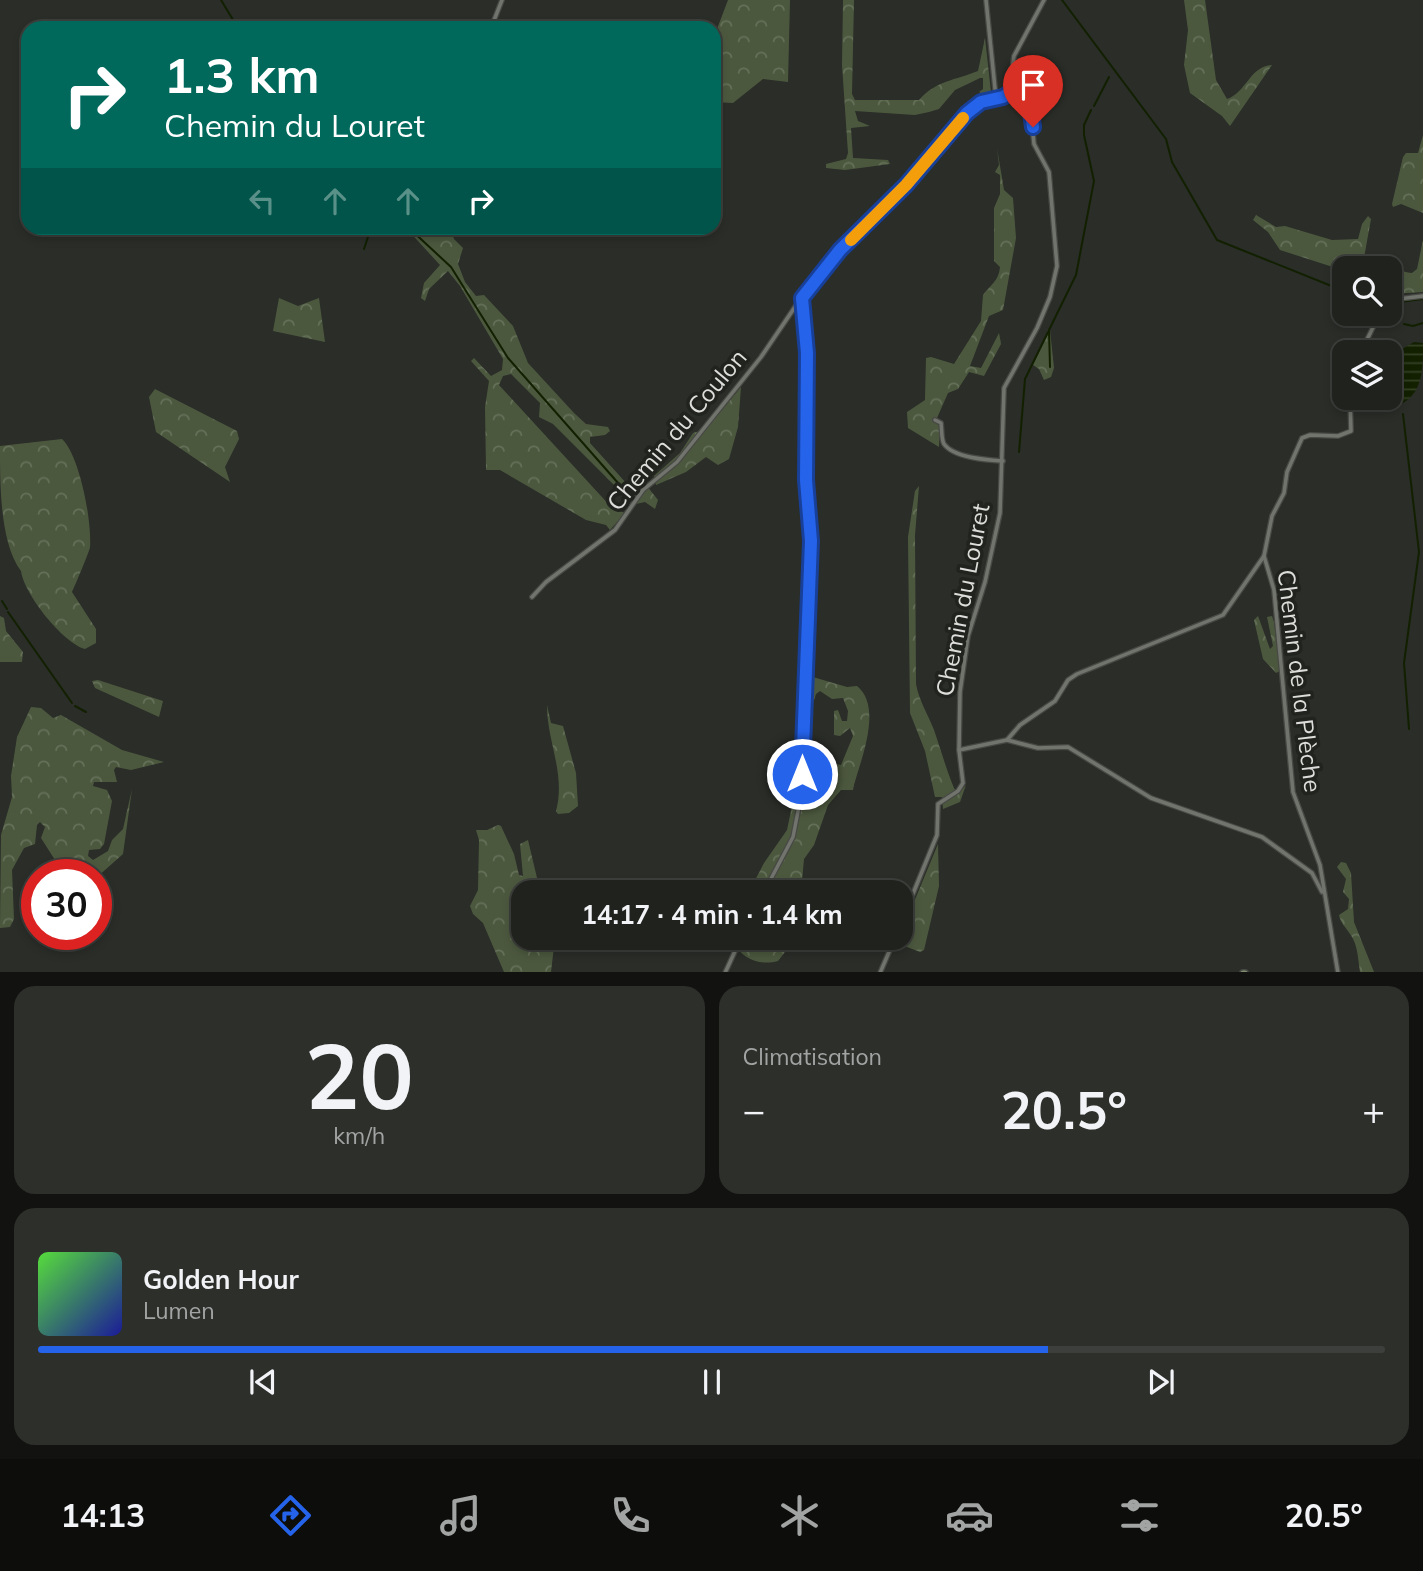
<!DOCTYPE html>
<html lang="fr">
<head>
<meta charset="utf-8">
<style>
	:root { --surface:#20221e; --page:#2d2f2b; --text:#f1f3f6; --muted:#a2a4a4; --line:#3d3f3c; --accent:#2563eb }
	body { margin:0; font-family:Mulish,sans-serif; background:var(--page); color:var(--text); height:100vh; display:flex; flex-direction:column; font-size:26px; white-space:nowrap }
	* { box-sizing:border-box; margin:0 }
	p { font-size:23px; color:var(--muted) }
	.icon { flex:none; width:38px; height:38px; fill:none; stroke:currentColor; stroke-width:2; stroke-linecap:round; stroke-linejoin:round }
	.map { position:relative; height:972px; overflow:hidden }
	.panel { display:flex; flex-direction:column; gap:14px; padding:14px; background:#121310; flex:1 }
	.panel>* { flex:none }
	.hud { position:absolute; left:21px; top:21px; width:700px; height:214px; border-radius:21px; box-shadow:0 4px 10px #0003,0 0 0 2px var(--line); background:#00695c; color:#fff; overflow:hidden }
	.buttons { position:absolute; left:1332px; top:256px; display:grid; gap:14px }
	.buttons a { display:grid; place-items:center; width:70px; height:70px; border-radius:14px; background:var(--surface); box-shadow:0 4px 10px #0003,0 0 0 2px var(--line); font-size:35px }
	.speed { position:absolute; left:21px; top:859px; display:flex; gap:14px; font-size:35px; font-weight:700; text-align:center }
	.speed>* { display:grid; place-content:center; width:91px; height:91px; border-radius:50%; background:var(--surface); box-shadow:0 4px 10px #0003,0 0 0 2px var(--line); line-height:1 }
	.speed .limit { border:10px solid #d22; background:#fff; color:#111 }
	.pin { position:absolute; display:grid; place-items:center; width:60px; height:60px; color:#fff; margin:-72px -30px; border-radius:50% 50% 50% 0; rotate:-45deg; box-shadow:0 0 7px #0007 }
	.pin .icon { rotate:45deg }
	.me { position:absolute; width:77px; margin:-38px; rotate:0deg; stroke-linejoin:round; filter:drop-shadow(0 0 5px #0008) }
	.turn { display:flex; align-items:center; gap:24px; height:147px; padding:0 28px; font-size:32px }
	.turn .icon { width:91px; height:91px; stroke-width:2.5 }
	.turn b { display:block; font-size:49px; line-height:60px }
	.lanes { display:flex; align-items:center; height:66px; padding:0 28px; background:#0003; justify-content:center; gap:35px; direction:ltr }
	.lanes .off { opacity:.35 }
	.big { font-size:52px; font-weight:700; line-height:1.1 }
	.panel .widget { flex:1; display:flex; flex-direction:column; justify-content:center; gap:10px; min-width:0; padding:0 24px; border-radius:21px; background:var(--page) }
	.panel .dial { align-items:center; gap:0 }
	.dial b { font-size:91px; line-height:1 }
	.song { display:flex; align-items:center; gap:21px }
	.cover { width:84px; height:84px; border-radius:10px; background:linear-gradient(135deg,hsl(110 70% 55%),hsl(240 70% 35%)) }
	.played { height:7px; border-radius:4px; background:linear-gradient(90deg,var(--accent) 75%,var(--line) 75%) }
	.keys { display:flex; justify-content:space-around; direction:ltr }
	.heat { display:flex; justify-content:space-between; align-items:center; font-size:38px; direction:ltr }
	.panel .tiles { flex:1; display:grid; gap:14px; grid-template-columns:1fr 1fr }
	.widget:last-child { grid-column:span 2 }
	.trip { position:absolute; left:511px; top:880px; width:402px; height:70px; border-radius:21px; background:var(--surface); box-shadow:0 4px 10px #0003,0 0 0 2px var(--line); font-weight:700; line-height:70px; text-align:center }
	.dock { display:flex; height:112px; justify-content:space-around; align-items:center; background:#0d0e0c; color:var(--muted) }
	.dock .icon { width:49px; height:49px }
	.dock .selected { color:var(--accent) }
	.dock b { font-size:32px; color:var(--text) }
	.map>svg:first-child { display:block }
	.forest { fill:url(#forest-crowns) }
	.water { fill:url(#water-rules) }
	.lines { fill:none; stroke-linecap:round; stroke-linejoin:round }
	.stream { stroke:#122000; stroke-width:2 }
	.street-casing { stroke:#484945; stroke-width:6 }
	.secondary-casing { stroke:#484945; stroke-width:8 }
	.street { stroke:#71746d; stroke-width:3.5 }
	.secondary { stroke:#818e71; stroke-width:5 }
	.route-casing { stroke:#184099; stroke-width:18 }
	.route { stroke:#2563eb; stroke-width:12 }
	.slow { stroke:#f59e0b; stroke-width:12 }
	.labels { text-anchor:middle; stroke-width:7; stroke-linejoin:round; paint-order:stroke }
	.street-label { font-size:24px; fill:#dddedb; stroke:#21231e }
</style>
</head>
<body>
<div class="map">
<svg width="1423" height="973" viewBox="0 0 1423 973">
	<defs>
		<pattern id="forest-crowns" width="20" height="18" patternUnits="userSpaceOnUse" patternTransform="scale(1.75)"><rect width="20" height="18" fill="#4c583e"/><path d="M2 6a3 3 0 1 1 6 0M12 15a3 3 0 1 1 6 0" fill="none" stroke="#657059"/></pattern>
		<pattern id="water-rules" width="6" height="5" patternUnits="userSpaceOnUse" patternTransform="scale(1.75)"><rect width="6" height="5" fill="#122000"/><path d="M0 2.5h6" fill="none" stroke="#344025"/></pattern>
	</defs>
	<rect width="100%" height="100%" fill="#2a2d28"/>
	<!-- forest -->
	<g class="forest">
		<path d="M728 0H790L788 82 763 79 733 103 714 102V37Z"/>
		<path d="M843 0H854L852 94 855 100H919C935 81 956 80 978 71L985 38 991 92 984 95 979 92 983 89V78H980L955 90 939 109 929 112 915 115 855 111 858 121 870 126 851 128 853 158 888 160 890 164 845 170 826 168V164L846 159 848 153 842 65Z"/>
		<path d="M1184 0H1205L1216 80 1227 99C1246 93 1250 66 1272 65L1230 126 1222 116 1190 93 1184 65 1188 30Z"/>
		<path d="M1423 135V213L1401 204 1393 207 1392 204 1403 157 1406 153H1418Z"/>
		<path d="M997 148 1004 190 1013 198 1016 238 1003 310 989 316 970 366 981 368 999 333 1001 344 984 376 969 372 958 389 948 393 937 418 940 426 939 447 908 428 907 412 925 400 926 358 931 357 954 364 981 321 983 295C990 285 999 281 1000 267L994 261V208L1000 194V175L995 172 999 165Z"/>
		<path d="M1256 215 1276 227 1285 226 1332 240 1358 239 1362 224 1368 216 1371 219 1364 258C1371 263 1377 260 1386 263 1396 266 1400 272 1412 273L1417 269 1423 240V292L1393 294 1390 268H1336L1280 250 1268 232 1253 220Z"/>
		<path d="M406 228 451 229 454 239 463 248 458 264 465 282 476 296 484 295 513 326 528 363 574 413 586 424 608 427 610 431 605 435 590 437V443L627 484 633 487 643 481 658 500 655 509 645 502 636 504 630 501 553 424 539 417 540 403 511 374 503 376 499 385 612 508 625 513 610 530 606 525 586 520 500 470H486L485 407 489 381 471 361 474 358 491 376 502 370 503 359 460 286 448 271 429 289 425 301 421 298 424 283 440 265Z"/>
		<path d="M279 298 298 306 319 298 325 342 273 331Z"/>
		<path d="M1050 330 1054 368 1051 377 1044 380 1039 369 1033 365Z"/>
		<path d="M741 387 738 427 729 459 718 465 706 457 686 472 656 485 654 476 680 453 693 433 706 429Z"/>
		<path d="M155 389 237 431 239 439 225 467 230 482 156 432 149 397Z"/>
		<path d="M62 439C80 456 92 522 90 547 90 550 74 588 72 592L96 629V643L85 649C63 643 24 594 21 571 0 543 0 486 0 446Z"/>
		<path d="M919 486 915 535 916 684C919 701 928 714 934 730 941 750 946 769 954 788L958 794 966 785 960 802 943 809 942 797H935L925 751 910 713 908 537 915 491Z"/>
		<path d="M0 616 4 618 6 631 23 652 22 662H0Z"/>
		<path d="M1258 616 1270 649 1273 646 1267 617 1272 616 1274 622 1280 671 1276 673 1263 659 1254 620Z"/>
		<path d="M806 675 847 687 857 686C883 707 861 759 854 785L853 790H841L828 805 814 845 804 859 801 892H749L764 863 787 830 799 772 805 767 823 768 827 762 841 765 853 736 850 728 840 736 834 735V711L838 710 842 721H847L848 711 843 698 832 699 820 691 816 694 813 703 805 706Z"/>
		<path d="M98 680 163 701 159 717 95 688 92 681Z"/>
		<path d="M547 705 551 723 563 726 576 773 578 806 569 813 558 814 556 811C566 774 547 742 547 705Z"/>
		<path d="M31 707 41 708 53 718 61 715 122 750 164 762 131 770 116 767 114 770 117 782H94L93 786 107 790 112 801 104 844 100 849 89 850 88 856 93 860 108 851 112 840 123 829 132 789 123 854 96 878V875H60L55 860 41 838 45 827 40 822 37 825 35 844 24 848 12 870 14 919 10 927 0 928 1 835 12 797 11 776 17 737Z"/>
		<path d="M498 825 501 826 514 854 519 875 523 876 520 844 528 840 537 878 550 884 557 892H523V938H555L551 972H504L483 923 473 914 470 906 478 890 479 840 476 830H487Z"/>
		<path d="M938 844 939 886 924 950 920 952 897 943Z"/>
		<path d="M1341 862 1346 863 1351 873 1354 922 1374 972H1360C1358 960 1358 944 1350 934 1345 926 1341 924 1339 915L1348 909 1349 899 1343 892 1346 879 1337 867Z"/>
		<path d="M723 938H796L778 961C760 966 742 959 733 942L721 940Z"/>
	</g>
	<!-- water -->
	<path class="water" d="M1414 342 1423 343C1423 372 1423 402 1388 408L1383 397H1390V356Z"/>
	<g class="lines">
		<!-- stream -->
		<g class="stream">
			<path d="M221 0 238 28"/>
			<path d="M1062 0 1166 139 1172 162 1217 240 1344 291"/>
			<path d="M1094 106 1109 77"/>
			<path d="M392 228 397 231 399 228"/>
			<path d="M409 228 451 267 508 358 626 492 635 493"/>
			<path d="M364 249 368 237"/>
			<path d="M1391 303 1423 299"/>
			<path d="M1390 311 1397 318"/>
			<path d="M1404 324 1413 326 1423 323"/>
			<path d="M1050 367 1049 330 1076 275 1094 181 1084 135V125L1091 110"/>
			<path d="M1403 414 1419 552 1404 663 1409 729"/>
			<path d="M1019 452 1025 379 1048 332"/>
			<path d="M2 601 7 609"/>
			<path d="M8 612 72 703"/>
			<path d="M75 706 86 712"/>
		</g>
		<defs>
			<g id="street">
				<path d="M986 0 996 98"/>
				<path d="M491 28 502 0"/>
				<path d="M1390 300 1423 296"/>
				<path d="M1361 352 1380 313"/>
				<path d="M935 420 941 423C942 429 941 439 944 444 954 458 988 460 1003 461"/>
				<path d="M1264 556 1274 590 1293 792 1320 865 1338 973"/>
				<path d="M532 597 546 582 615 530 643 490 677 462 761 357 799 301 840 250 906 185 967 113 981 102 1003 97 1018 88"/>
				<path d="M1007 740 1038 748 1068 747 1151 798 1262 837 1312 873 1322 892"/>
				<path d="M959 750 1007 740 1020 725 1055 701 1068 680 1077 674 1223 615 1264 556 1272 516 1284 493 1287 472 1302 438 1310 435 1338 436 1351 431 1350 397"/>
				<path d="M764 892 793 837 802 791V708L811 541 806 480 807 353 801 298"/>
				<path d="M901 923 937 835 938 804 958 791 963 783 959 750 960 692 968 636 985 582 1000 513 1004 388 1037 328 1050 297 1057 266 1049 172 1034 144 1030 104 1018 88 1012 71 1014 56 1044 0"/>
				<path d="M725 973 741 938"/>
				<path d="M880 973 895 938"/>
			</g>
			<path id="secondary" d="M1243 973H1245"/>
		</defs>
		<!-- street casing -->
		<use href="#street" class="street-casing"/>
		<!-- secondary casing -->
		<use href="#secondary" class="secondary-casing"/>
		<!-- street -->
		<use href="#street" class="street"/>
		<!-- secondary -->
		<use href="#secondary" class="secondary"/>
	</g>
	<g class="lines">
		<defs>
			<path id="route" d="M802 774 811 541 806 480 807 353 802 298 840 250 906 185 967 113 981 102 1003 97 1017 88 1030 104 1033 127"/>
		</defs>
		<!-- route casing -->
		<use href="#route" class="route-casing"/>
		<!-- route -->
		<use href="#route" class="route"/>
		<!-- slow -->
		<path class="slow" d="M851 240 906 185 963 118"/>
	</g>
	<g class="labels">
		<!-- street labels -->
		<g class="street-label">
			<text transform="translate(677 430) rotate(-50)" y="8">Chemin du Coulon</text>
			<text transform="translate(963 600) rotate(-79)" y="8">Chemin du Louret</text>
			<text transform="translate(1299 681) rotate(83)" y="8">Chemin de la Plèche</text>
		</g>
	</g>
</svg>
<div class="buttons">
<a><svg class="icon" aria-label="search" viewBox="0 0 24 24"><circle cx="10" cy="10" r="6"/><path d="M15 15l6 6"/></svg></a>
<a><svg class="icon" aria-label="layers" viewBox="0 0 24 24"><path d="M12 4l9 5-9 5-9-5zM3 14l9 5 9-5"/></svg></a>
</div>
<div class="speed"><div class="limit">30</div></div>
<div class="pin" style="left:1033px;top:127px;background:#d93025"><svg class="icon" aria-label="arrive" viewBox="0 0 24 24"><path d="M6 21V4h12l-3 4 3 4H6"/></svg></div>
<svg class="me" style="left:802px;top:774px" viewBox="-20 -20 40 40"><circle r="17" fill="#2563eb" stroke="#fff" stroke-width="3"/><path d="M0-11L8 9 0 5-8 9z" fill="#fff"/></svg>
<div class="trip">14:17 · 4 min · 1.4 km</div>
<div class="hud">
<div class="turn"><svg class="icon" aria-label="right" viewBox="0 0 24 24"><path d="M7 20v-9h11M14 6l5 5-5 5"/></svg><div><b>1.3 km</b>Chemin du Louret</div></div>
<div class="lanes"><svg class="icon off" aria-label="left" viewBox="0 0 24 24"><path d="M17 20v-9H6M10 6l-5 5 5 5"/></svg><svg class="icon off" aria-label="ahead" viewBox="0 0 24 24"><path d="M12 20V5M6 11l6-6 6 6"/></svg><svg class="icon off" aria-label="ahead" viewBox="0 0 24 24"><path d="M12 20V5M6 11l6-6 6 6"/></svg><svg class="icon" aria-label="right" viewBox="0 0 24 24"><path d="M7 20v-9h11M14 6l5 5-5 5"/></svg></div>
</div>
</div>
<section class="panel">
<div class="tiles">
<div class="widget dial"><b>20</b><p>km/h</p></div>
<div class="widget"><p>Climatisation</p>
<div class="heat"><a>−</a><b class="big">20.5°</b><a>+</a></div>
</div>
<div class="widget">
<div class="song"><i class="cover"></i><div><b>Golden Hour</b><p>Lumen</p></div></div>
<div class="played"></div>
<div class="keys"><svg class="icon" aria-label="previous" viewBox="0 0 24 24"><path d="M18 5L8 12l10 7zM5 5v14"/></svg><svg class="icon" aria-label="pause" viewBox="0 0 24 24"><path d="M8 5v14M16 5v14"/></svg><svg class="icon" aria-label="next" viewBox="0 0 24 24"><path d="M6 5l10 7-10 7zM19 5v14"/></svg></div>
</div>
</div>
</section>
<nav class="dock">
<b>14:13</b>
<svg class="icon selected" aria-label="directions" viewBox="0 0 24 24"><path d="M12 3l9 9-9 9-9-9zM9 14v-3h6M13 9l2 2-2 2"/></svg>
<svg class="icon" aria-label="music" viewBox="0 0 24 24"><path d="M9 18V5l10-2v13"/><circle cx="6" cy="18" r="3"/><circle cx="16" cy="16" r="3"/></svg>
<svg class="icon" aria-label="phone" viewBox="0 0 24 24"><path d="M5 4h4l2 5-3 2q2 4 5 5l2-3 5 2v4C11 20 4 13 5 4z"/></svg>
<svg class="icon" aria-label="climate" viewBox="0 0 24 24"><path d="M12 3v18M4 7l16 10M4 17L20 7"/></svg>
<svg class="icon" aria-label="car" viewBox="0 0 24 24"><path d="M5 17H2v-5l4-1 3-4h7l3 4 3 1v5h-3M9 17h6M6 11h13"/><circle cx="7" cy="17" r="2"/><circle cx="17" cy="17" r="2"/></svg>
<svg class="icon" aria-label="filters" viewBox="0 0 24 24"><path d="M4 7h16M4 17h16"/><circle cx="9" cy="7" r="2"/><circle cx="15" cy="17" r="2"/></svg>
<b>20.5°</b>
</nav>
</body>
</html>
